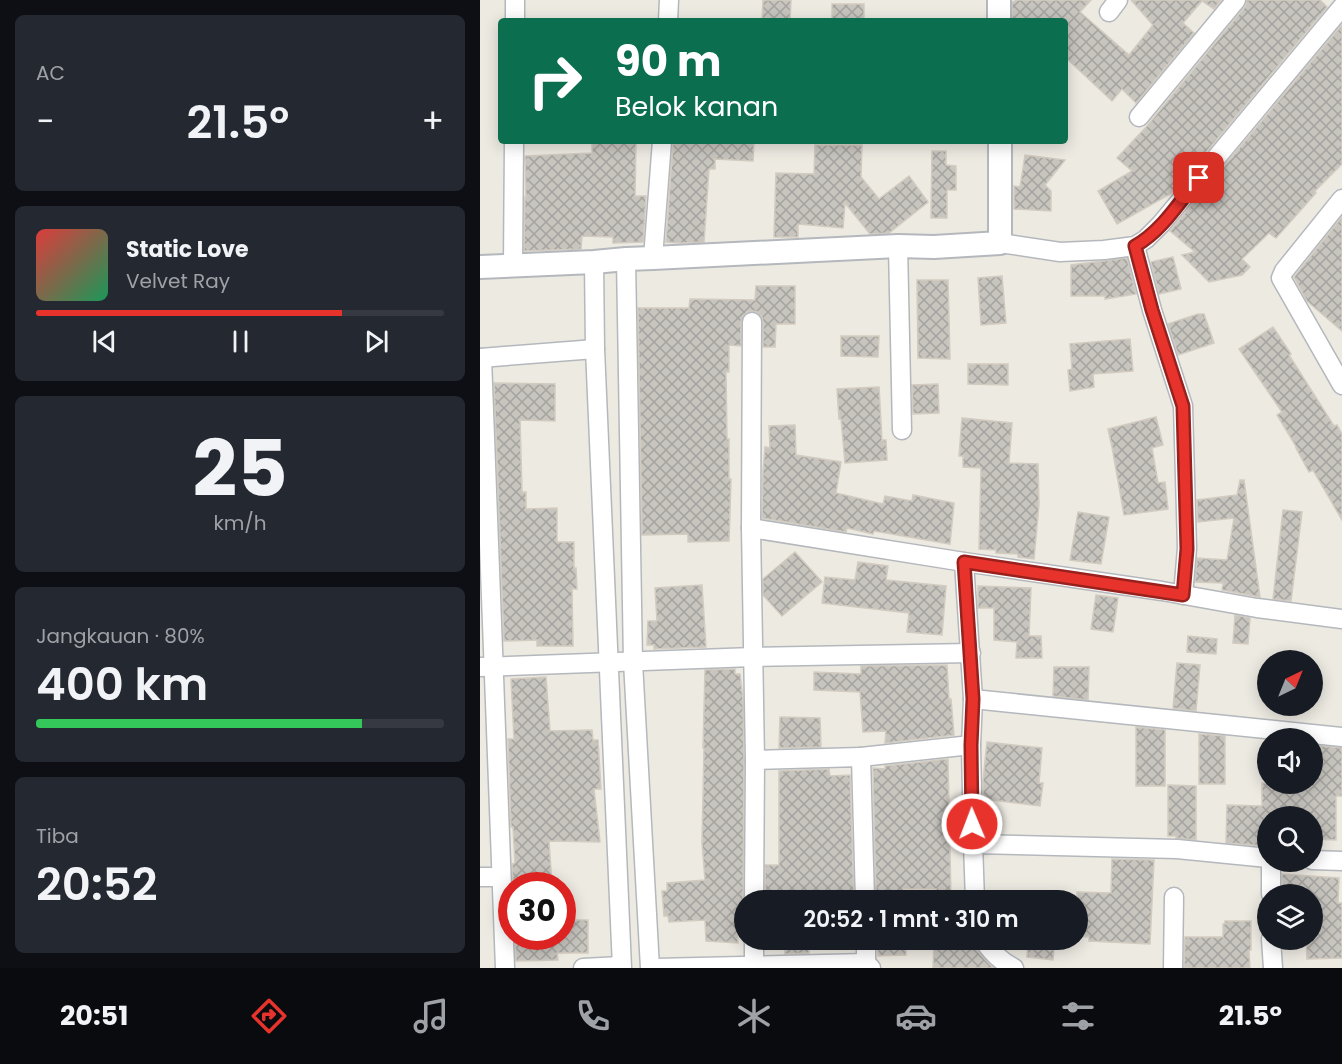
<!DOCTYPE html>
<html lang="id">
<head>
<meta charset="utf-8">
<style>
	:root { --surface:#171b24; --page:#242831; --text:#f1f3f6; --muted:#9ea1a6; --line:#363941; --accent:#e8332d }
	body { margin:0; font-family:Poppins,sans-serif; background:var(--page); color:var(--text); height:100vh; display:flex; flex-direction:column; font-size:22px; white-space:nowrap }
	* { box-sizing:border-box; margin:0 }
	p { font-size:20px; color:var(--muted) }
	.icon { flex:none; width:33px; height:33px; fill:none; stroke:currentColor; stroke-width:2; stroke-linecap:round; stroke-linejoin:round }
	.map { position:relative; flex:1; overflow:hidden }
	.side { display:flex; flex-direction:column; gap:15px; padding:15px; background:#0d0f14; width:480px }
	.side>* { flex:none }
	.top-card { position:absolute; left:18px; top:18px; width:570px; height:126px; border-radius:6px; box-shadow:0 3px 15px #0003; background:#0b6e4f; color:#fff; overflow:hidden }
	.needle { width:39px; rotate:43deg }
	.fabs { position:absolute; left:777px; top:650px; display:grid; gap:12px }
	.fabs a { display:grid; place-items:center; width:66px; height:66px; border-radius:50%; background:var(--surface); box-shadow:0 3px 15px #0003; font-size:30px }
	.speed { position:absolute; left:18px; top:872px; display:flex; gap:12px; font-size:30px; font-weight:700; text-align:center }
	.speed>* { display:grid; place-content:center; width:78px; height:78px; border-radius:50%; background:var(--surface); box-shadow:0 3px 15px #0003; line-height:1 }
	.speed .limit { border:9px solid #d22; background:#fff; color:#111 }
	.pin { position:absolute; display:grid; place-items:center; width:51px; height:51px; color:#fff; margin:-26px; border-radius:12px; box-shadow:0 3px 9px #0006 }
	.me { position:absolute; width:66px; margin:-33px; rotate:359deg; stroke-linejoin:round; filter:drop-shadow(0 0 4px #0008) }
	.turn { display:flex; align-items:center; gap:21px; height:126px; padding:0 18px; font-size:27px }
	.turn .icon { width:78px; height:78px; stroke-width:2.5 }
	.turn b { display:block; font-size:42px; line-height:51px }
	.big { font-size:45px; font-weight:600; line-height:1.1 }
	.side .card { flex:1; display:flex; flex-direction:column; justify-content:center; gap:9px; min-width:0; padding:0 21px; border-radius:9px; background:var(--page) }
	.side .dial { align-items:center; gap:0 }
	.dial b { font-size:78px; line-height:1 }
	.song { display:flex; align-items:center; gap:18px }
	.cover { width:72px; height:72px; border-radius:9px; background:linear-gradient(135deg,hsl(0 70% 55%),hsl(150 70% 35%)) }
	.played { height:6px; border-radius:3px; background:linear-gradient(90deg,var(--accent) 75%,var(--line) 75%) }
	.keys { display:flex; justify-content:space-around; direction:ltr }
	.heat { display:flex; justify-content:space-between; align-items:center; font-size:33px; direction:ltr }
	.charge { height:9px; border-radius:4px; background:linear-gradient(90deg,#34c759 80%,var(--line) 0) }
	.trip { position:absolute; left:254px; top:890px; width:354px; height:60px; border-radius:30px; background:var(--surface); box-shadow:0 3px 15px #0003; font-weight:600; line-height:60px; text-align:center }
	.tabs { display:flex; height:96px; justify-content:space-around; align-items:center; background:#090b0e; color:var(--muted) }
	.tabs .icon { width:42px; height:42px }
	.tabs .selected { color:var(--accent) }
	.tabs b { font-size:27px; color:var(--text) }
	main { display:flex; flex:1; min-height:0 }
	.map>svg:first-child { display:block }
	.building { fill:url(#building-cross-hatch); stroke:#d2cbc0; stroke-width:1.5 }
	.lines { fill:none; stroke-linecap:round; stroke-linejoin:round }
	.minor-casing { stroke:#b4b8bc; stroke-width:21 }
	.tertiary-casing { stroke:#b4b8bc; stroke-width:26 }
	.minor { stroke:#fff; stroke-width:18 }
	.tertiary { stroke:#fff; stroke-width:22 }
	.route-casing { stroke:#97211d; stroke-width:15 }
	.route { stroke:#e8332d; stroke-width:10 }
</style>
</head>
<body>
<main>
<section class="side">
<div class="card"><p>AC</p>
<div class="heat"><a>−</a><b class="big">21.5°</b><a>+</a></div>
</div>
<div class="card">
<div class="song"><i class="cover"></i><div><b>Static Love</b><p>Velvet Ray</p></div></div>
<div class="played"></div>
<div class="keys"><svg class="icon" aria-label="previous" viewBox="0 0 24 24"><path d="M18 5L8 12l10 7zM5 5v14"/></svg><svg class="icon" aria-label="pause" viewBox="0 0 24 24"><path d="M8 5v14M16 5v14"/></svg><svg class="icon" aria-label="next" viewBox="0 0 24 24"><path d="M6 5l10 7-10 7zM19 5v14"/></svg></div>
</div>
<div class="card dial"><b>25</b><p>km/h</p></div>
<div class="card"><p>Jangkauan · 80%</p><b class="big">400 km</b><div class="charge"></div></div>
<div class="card"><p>Tiba</p><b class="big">20:52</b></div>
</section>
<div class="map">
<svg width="862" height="968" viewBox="0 0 862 968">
	<defs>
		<pattern id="building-cross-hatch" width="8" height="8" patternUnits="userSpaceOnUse" patternTransform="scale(1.5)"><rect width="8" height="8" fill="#c8c5bf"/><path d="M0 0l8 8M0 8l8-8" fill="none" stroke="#a5a39f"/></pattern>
	</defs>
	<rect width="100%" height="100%" fill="#edeae2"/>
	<!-- building -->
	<g class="building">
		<path d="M283 0H311L310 21 282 20Z"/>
		<path d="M538 0H611L600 12 649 55 673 25 651 0H741L734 9 722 1 703 23 714 33 656 103 642 89 632 101 585 57V21H532V2Z"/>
		<path d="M767 0H840L847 7 692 193 637 224 618 191 652 171 637 158 667 126 765 7Z"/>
		<rect x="352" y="4" width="32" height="17"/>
		<path d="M862 25V164L835 191 836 193 796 238 789 233 762 259 770 267 762 275 729 282 702 255 715 252 690 231Z"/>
		<path d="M112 141H156L155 196H166L163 242 133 243V237L102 236 101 249 44 251 45 197H46L45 156 112 153Z"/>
		<path d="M247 141H274L273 161 235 159V169H229L224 242 201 243 186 242 193 143 247 142Z"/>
		<path d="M335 145H382L381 177 399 199 429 176 448 202 409 233 390 234 365 203 363 228 318 224V237H294L296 173 334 174Z"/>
		<path d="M452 151H466V165L476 166V190H467V218H451Z"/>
		<path d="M545 155 585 160 565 185 571 191V211L534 209V186L540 187Z"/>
		<path d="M862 217V331L827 301 814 277Z"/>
		<path d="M693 257 701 289 679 294 671 262Z"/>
		<path d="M647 258 656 294 625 299V296H591V265Z"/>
		<path d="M522 276 526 323 501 325 498 278Z"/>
		<path d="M437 280H468L470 359 438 358Z"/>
		<path d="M276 286H315V324H296L295 347H283V322L282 317 277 312 273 311 267 312 263 316 261 321V346L249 345V372H246L247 439H249V479H251L249 541 208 542V534L162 535 158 308H209L210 299 275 300Z"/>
		<path d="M718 314H724L734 343 698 355 688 324Z"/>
		<path d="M793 327 811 354 809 355 854 426 857 425 862 434V520L833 470 829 472 816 448H817L797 415 802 412 759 349Z"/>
		<path d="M361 336H399L398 357 361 356Z"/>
		<path d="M650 339 653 371 613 374 614 387 590 391 588 370 592 369 590 344Z"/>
		<path d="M488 364H528V385L488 384Z"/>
		<path d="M14 383 75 384V421L40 420 42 492H46V509L77 508V542H94V568H96L97 589H92L93 646H57V640L24 641Z"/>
		<path d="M458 384 459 413 433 414 432 385Z"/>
		<path d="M399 387 402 440H406L407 460 365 463 361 419H359L357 389Z"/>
		<path d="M676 417 683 445 672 448 678 483 685 482 688 509 644 515 632 447 628 429Z"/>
		<path d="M482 418 532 423 529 463 558 464 559 504 554 559 538 557V554L516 553V550L499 549 501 468 483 467V456H479Z"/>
		<path d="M315 425 316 455 361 462 356 493 403 504 405 496 432 501 433 495 474 503 470 544 394 531 393 534 367 528 366 532 282 518 283 471 285 447 290 448 289 426Z"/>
		<path d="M760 480H764L780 597 742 590 743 583 715 582 717 558 747 560 754 518 718 522 717 500 757 495Z"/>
		<path d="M803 510 822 512 811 601 793 599Z"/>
		<path d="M598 512 629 517 621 564 590 560Z"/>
		<path d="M315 552 342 582 302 616 283 595V579Z"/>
		<path d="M378 562 408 566 406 580 466 586 462 635 427 632 429 613 342 603 345 577 375 580Z"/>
		<path d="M222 585 226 647 174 649V645H167L168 621H177L175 588Z"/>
		<path d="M498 586 551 588 549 636H561L562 658H536L537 642 514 640V608H498Z"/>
		<path d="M616 595 638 598 633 632 611 629Z"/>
		<path d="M755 615 770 618 768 644 753 643Z"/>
		<path d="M708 636 737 639 736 654 707 652Z"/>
		<path d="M697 663 720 665 716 711 693 708Z"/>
		<path d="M467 665 469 699H471L474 735 405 743 406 731 383 732 380 692 334 690V672L381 674V666Z"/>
		<path d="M574 667H609L608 700 573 696Z"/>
		<path d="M255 669V674H260L263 699 264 760 263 900 264 921H256L258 943 226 941 225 920 189 922 188 916H184L182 891H187V883L225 880 222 843 224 748H223L225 670Z"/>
		<path d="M66 677 70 731 112 730 113 740H118L121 789H114L120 842 69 841 72 885H33L32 864 35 863 33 827H31L28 739H34L31 679Z"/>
		<path d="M300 717 340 718 341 747 299 748Z"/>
		<path d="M656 727 685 730V786H656Z"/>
		<path d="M719 734 745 736V784H719Z"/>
		<path d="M507 742 562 748 559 783H563L560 806 503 799V780Z"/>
		<path d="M832 745 862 748V796H856V840L832 839V816H788V846L746 843 747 805 782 806V783H832Z"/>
		<path d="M468 759 471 900H455L456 889H423L424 900H396L393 768 405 769V766Z"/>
		<path d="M349 769 350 776 370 775 374 900H285V865H299V771Z"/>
		<path d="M688 785 716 786V840L696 838V836H688Z"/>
		<path d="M632 859 674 860 670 944 609 941V937L597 936V892L631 893Z"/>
		<path d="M802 874 859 878 858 903H862V958L827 959 826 939H832V894H814V892H802Z"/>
		<path d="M84 920H108V953H77L78 960 36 961 35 936H84Z"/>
		<path d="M745 921H771V950H769L770 968H704L705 937H743V924H745Z"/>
		<path d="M305 939H329V953L305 954Z"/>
		<path d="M397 939H426V955L398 956Z"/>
		<path d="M463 939H487L513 968H453L454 945Z"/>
		<path d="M548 939H575L573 960 547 957Z"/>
	</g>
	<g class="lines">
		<defs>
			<g id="minor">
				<path d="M629 12 638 0"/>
				<path d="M35 21V0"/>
				<path d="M188 21 189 0"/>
				<path d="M659 117 756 0"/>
				<path d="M862 199 804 271 801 278 862 385"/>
				<path d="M520 243 580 252 624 250 655 246 666 239 681 224 862 7"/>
				<path d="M418 246 422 430"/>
				<path d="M655 246 672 310 703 406 707 548 703 595"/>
				<path d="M173 258 182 141"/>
				<path d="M146 259 153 662 170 968"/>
				<path d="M114 262 115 349 142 968"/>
				<path d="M33 265 34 141"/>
				<path d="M272 322 271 528 275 760 274 900"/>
				<path d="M0 358 115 349"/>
				<path d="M2 358 25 968"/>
				<path d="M271 528 484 562 682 591 777 608 862 619"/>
				<path d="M484 562 493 699 491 745 493 844 495 900"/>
				<path d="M0 667 273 657 491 653"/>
				<path d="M493 699 862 737"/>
				<path d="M381 757 491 745"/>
				<path d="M275 760 381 757 385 900"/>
				<path d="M493 844 697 849 788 858"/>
				<path d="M832 860 862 861"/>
				<path d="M791 861V894"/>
				<path d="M0 877H21"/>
				<path d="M386 939V963"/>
				<path d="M503 939C511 952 520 961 534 968"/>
				<path d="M791 939 793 968"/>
				<path d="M274 965V939"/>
				<path d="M103 968 141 966"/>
				<path d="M175 968 386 963 391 968"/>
				<path d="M693 968 694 897"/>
			</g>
			<g id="tertiary">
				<path d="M519 0V21"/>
				<path d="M0 267 114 262 146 259 173 258 418 246 454 247 520 243V141"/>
			</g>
		</defs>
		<!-- minor casing -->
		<use href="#minor" class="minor-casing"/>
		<!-- tertiary casing -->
		<use href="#tertiary" class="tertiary-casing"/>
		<!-- minor -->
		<use href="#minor" class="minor"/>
		<!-- tertiary -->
		<use href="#tertiary" class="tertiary"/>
	</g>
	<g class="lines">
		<defs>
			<path id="route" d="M492 824 491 745 493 699 484 562 703 595 707 549 703 406 672 310 655 246C682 231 700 201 719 178"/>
		</defs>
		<!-- route casing -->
		<use href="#route" class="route-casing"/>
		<!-- route -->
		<use href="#route" class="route"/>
	</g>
</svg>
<div class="fabs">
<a><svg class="needle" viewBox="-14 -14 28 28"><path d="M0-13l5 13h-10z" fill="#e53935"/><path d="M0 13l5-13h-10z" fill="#9ea1a6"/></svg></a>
<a><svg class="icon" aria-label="sound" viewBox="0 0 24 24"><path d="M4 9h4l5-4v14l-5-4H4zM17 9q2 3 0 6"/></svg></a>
<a><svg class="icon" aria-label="search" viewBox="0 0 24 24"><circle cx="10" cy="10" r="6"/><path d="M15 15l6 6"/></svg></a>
<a><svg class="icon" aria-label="layers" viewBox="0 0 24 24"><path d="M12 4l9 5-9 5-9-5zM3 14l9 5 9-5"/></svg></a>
</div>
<div class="speed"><div class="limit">30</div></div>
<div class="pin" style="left:719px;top:178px;background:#d93025"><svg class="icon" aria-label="arrive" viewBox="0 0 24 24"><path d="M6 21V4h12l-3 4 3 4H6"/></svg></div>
<svg class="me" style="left:492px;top:824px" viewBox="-20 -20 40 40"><circle r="17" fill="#e8332d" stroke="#fff" stroke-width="3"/><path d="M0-11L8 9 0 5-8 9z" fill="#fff"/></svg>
<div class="trip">20:52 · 1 mnt · 310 m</div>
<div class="top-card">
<div class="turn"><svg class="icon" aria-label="right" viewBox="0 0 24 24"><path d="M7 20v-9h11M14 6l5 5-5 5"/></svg><div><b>90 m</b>Belok kanan</div></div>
</div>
</div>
</main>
<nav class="tabs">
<b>20:51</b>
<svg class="icon selected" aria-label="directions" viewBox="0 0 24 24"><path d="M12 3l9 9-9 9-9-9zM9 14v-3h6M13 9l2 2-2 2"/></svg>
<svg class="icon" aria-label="music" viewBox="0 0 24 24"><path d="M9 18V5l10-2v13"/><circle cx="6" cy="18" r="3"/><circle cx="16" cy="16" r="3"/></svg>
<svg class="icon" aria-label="phone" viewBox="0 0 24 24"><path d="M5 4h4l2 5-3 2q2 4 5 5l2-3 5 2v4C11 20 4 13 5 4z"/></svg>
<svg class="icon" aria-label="climate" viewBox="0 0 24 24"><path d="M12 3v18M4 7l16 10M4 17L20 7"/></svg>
<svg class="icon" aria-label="car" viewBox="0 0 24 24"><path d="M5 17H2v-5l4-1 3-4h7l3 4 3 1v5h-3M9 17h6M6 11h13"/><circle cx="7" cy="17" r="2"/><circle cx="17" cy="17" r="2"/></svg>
<svg class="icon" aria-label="filters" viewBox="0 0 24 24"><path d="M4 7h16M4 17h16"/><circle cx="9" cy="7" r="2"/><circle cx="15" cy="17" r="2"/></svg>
<b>21.5°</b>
</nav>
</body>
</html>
